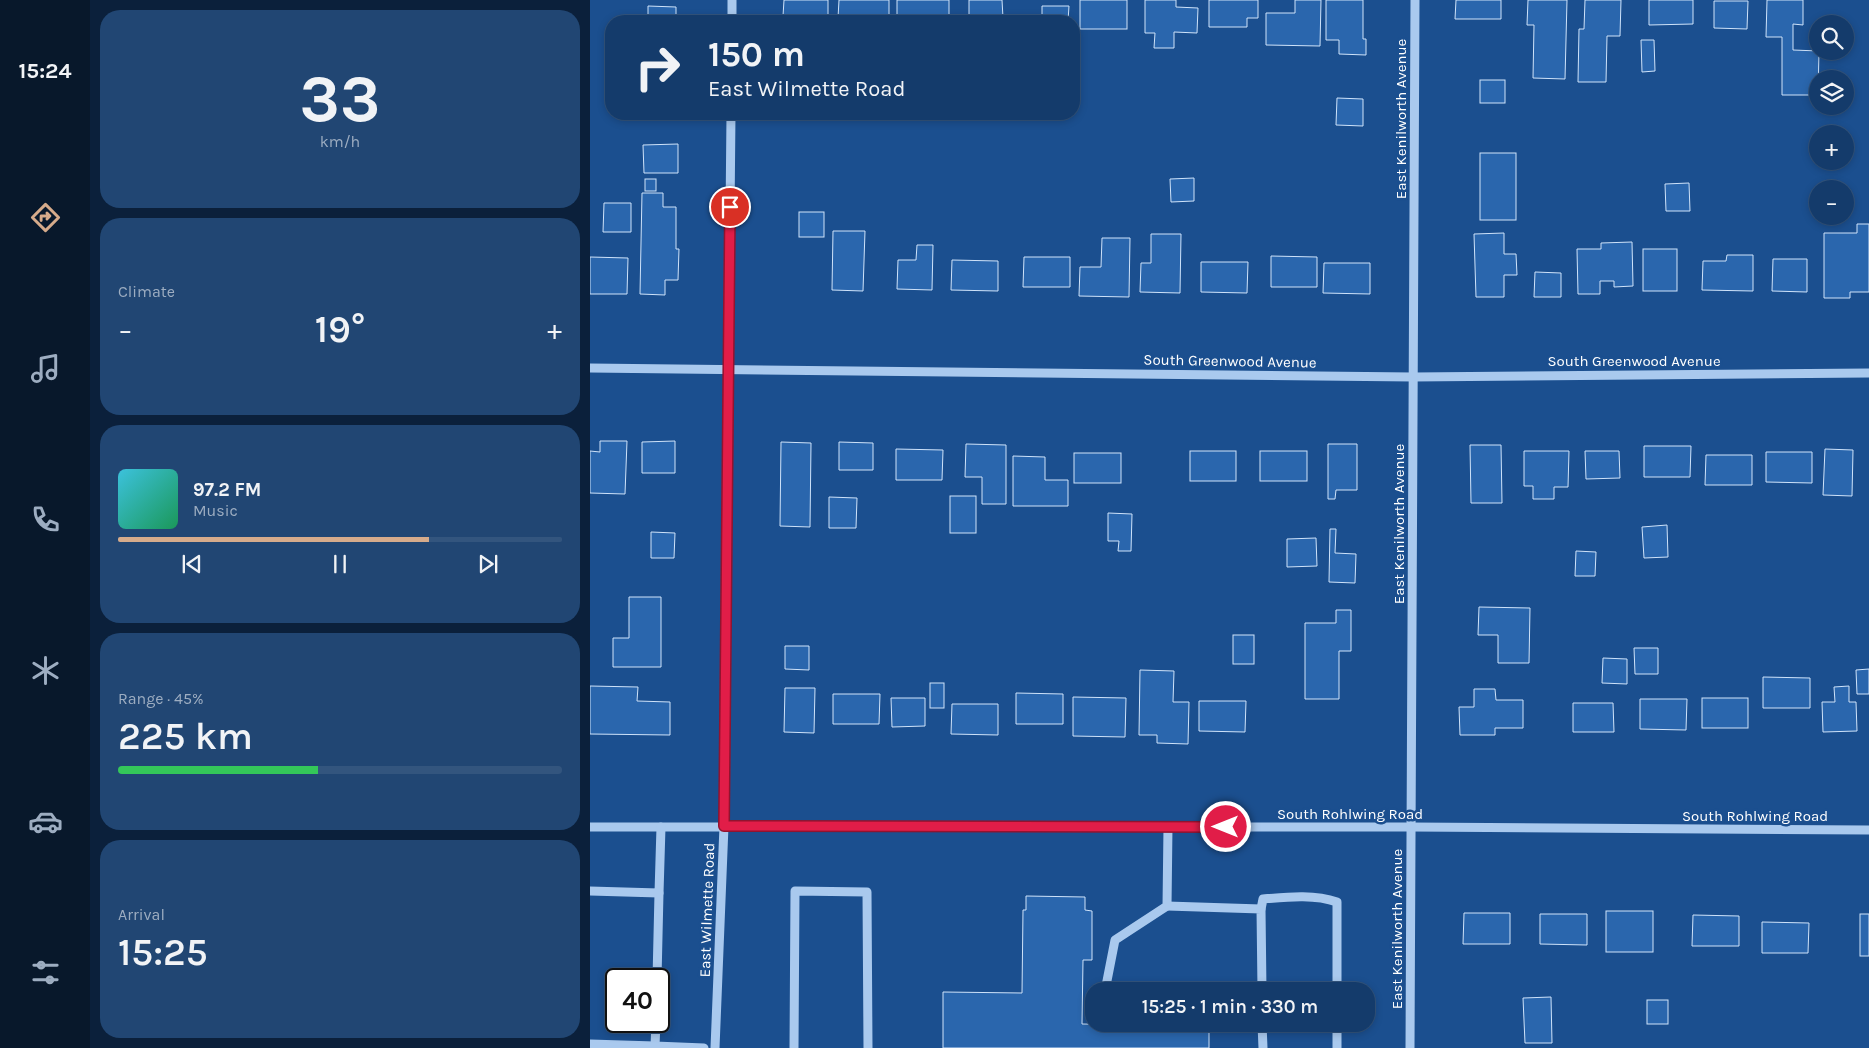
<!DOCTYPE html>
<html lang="en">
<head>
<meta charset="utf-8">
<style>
	:root { --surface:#143b6b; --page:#214673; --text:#f1f3f6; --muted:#9dadc1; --line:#33557e; --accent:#d6ab8b }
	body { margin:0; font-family:Karla,sans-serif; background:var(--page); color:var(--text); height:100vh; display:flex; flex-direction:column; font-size:19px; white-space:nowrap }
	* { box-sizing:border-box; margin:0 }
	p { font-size:16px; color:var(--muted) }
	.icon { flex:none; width:28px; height:28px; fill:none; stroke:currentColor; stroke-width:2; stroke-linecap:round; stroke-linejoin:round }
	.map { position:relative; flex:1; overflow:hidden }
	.sheet { display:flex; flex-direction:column; gap:10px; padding:10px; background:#0b203b; width:500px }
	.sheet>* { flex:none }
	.top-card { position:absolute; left:15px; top:15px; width:475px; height:105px; border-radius:20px; box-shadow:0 2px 8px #0003,0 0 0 1px var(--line); background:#143b6b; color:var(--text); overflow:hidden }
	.controls { position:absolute; left:1219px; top:15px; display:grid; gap:10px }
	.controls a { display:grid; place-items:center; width:45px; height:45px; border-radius:50%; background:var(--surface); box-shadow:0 2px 8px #0003,0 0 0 1px var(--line); font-size:25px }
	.speed { position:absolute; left:15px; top:968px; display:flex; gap:10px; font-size:25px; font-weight:700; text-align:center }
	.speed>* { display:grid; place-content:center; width:65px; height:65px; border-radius:50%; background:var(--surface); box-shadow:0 2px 8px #0003,0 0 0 1px var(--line); line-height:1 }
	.speed .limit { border:2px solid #111; border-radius:8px; background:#fff; color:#111 }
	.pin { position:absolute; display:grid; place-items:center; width:42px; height:42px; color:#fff; margin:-21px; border:2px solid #fff; border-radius:50%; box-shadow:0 1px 5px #0007 }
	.me { position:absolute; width:55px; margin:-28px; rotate:270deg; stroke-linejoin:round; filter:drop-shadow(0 0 4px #0008) }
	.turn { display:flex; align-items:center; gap:18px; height:105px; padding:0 20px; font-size:22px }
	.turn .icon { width:65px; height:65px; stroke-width:2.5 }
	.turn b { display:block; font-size:35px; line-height:42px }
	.big { font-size:38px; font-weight:600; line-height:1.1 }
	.sheet .widget { flex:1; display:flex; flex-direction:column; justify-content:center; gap:8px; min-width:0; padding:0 18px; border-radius:20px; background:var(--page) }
	.sheet .dial { align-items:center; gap:0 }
	.dial b { font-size:65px; line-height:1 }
	.song { display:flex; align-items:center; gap:15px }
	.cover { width:60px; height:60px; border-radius:8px; background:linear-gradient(135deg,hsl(190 70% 55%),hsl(150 70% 35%)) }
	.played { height:5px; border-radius:2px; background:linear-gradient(90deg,var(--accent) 70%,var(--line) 70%) }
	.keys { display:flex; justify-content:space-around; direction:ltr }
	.heat { display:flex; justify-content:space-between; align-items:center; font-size:28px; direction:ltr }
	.charge { height:8px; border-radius:4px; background:linear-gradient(90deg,#34c759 45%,var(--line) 0) }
	.trip { position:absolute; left:495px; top:982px; width:290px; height:50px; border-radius:20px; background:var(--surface); box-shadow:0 2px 8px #0003,0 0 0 1px var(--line); font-weight:600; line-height:50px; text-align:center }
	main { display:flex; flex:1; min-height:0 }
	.tabs { display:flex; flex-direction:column; width:90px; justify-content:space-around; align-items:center; background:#08182b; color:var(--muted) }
	.tabs .icon { width:35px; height:35px }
	.tabs .on { color:var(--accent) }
	.tabs b { font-size:22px; color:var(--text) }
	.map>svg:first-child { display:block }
	.building { fill:#2a66ad; stroke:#cfe3fa }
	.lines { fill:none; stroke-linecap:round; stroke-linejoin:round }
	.minor { stroke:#a9c9ee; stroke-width:9 }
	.route-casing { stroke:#92132f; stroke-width:12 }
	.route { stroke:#e11d48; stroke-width:9 }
	.labels { text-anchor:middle; stroke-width:5; stroke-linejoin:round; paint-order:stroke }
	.street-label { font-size:15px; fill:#fff; stroke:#1b4f8f }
</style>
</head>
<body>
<main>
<nav class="tabs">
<b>15:24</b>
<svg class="icon on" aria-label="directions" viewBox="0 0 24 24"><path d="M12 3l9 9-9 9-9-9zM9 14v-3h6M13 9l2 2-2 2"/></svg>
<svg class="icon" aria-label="music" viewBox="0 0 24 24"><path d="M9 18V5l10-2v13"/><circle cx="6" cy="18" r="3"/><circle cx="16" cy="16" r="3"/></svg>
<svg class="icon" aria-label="phone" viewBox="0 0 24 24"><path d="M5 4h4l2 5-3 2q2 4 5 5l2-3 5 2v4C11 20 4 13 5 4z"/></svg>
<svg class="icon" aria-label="climate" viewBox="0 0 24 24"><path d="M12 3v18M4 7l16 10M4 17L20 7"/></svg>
<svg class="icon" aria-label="car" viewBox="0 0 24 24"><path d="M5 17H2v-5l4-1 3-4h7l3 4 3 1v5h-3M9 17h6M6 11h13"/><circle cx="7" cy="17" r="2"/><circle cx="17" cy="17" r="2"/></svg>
<svg class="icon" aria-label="filters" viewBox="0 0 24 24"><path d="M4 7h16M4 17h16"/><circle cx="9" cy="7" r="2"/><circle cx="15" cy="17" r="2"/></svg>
</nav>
<section class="sheet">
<div class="widget dial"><b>33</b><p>km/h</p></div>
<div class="widget"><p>Climate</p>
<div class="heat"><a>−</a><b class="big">19°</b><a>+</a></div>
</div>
<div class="widget">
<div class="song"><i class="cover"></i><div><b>97.2 FM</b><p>Music</p></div></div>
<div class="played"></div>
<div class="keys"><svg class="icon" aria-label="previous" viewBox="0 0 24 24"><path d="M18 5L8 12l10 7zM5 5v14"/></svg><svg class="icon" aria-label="pause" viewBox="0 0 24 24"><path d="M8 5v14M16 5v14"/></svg><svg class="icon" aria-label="next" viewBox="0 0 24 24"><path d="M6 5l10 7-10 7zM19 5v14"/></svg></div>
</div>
<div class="widget"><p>Range · 45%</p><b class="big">225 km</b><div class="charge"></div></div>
<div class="widget"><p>Arrival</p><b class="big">15:25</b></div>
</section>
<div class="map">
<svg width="1279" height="1048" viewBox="0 0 1279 1048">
	<rect width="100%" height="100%" fill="#1b4f8f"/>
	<!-- building -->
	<g class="building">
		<path d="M194 0H238V21H204V16H193Z"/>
		<path d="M249 0H299V21H280L281 18H248Z"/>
		<path d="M307 0H359V18L347 17V21H307Z"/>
		<path d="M379 0H412L413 18 379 19Z"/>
		<rect x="490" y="0" width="47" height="29"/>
		<path d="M555 0H586V7L608 8 607 33 584 32V48H564L565 33H555Z"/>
		<path d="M619 0H668V18H657V27H619Z"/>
		<path d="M705 0H731L730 46 676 45V13H705Z"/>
		<path d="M736 0H773V39H776V55L749 54V40H736Z"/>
		<path d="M866 0H911V19H865Z"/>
		<path d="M938 0H977L975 79 943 78 944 25H937Z"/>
		<path d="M995 0H1031L1030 36H1017L1016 82H988L989 29H994Z"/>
		<path d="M1059 0H1103V24L1059 25Z"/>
		<path d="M1177 0H1213V25L1203 24V50L1229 51 1228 95H1192V37H1176Z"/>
		<path d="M1124 1H1158L1157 29 1124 28Z"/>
		<path d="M58 6 86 7V21H58Z"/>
		<path d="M452 6H479L478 21H452Z"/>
		<path d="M1051 40H1064L1065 71 1052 72Z"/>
		<rect x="890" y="80" width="25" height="23"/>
		<path d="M747 98 773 99V126L746 125Z"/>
		<path d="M88 144V173H54L53 145Z"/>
		<rect x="890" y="153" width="36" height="67"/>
		<path d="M604 178V201L581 202 580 179Z"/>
		<rect x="55" y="179" width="11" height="12"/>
		<path d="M1099 183 1100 211H1076L1075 184Z"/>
		<path d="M52 193H73V207H86V249H89L88 280H75V295L50 294Z"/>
		<path d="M14 203H41V232H13Z"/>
		<rect x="209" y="212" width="25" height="25"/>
		<path d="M1267 224H1279V292H1260V298H1234V233H1267Z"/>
		<path d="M243 231H275L273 291 242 290Z"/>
		<path d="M914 233V254H926L927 275H914V297H886L884 234Z"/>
		<path d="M561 234H591L590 293 550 292 551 263H561Z"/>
		<path d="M512 238H540L539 297 489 296 490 267H511Z"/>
		<path d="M1042 242 1043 286 1024 287V281H1010V294H988L987 249H1011V243Z"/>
		<path d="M327 245H343L342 290 307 289 308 260H326Z"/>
		<rect x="1053" y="249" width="34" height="42"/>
		<path d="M1137 255H1163V291L1112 290 1113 261H1136Z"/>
		<path d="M681 256 727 257V287H681Z"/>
		<path d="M0 257 38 258 37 294H0Z"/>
		<path d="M434 257H480V287H433Z"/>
		<path d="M1183 259H1217V292L1182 291Z"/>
		<path d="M362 260 408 261V291L361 290Z"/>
		<path d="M611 262H658L657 293 611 292Z"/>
		<path d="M734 263H780V294L733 293Z"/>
		<path d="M945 272 971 273V297H944Z"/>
		<path d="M10 441H37L35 494 0 493V451L10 452Z"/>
		<path d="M85 441V473H52V442Z"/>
		<path d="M191 442 221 443 220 527 190 526Z"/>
		<path d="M249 442 283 443V470H249Z"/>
		<path d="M376 444 416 445V504H392V477H375Z"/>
		<path d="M738 444H767V490H746L745 499H738Z"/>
		<path d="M880 445H911L912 503H881Z"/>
		<path d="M1054 446H1101L1100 477H1054Z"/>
		<path d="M306 449 353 450 352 480H306Z"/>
		<path d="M1235 449 1263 450 1262 496 1233 495Z"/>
		<rect x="600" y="451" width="46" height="30"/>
		<rect x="670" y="451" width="47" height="30"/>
		<path d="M934 451H979L978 487H964V499H943V486H934Z"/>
		<path d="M995 451H1029L1030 478 996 479Z"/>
		<path d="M1176 452H1222V483L1176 482Z"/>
		<rect x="484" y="453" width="47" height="30"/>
		<path d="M1116 455H1162V485H1115Z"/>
		<path d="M423 456 455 457V480H478V506H423Z"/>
		<rect x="360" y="496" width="26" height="37"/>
		<path d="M239 497 267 498 266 528H239Z"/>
		<path d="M518 513 542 514 541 551H528L529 541H518Z"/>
		<path d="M1077 525 1078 557 1054 558 1052 527Z"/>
		<path d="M740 529H746L745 553 766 554 765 583 739 582Z"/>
		<path d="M61 532 85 533 84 558H61Z"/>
		<path d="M726 538 727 566 697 567V539Z"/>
		<path d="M986 551 1006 552 1005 576H985Z"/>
		<path d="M39 597H71V667H23V638H39Z"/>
		<path d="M889 607 940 608 939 663H908V635H888Z"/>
		<path d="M746 610H761V651H749V699H715V623H746Z"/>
		<rect x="643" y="635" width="21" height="29"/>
		<path d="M195 646H219V670L195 669Z"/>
		<path d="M1044 648H1068V674H1045Z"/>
		<path d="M1013 658 1037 659V684L1012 683Z"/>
		<path d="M1279 669V694H1267L1266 670Z"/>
		<path d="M550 670 584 671 583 702H599L598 744 567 743V735H549Z"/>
		<path d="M1173 677 1220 678V708H1173Z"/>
		<rect x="340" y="683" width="14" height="25"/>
		<path d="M0 686 48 687 47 701 80 702V735L0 734Z"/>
		<path d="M1259 686V702H1266L1267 731 1233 732 1232 702H1245L1244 687Z"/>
		<path d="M195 688H225L224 733 194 732Z"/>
		<path d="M884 689H905L906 700H933V728H905V735H870L869 707H884Z"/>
		<path d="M426 693 473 694V724H426Z"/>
		<path d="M243 694H290L289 724H243Z"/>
		<path d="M483 697 536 698 535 737 483 736Z"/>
		<path d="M301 698H335V726L302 727Z"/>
		<rect x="1112" y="698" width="46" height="30"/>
		<path d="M1050 699H1097L1096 730 1050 729Z"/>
		<path d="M609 701H656L655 732 609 731Z"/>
		<path d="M983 703H1023L1024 732H983Z"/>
		<path d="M362 704H408V735L361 734Z"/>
		<path d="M436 896 495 897V910L502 911V960H493L492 1024 619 1026V1048H353V992L432 993 433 910H436Z"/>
		<rect x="1016" y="911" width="47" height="41"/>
		<path d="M874 913H920V944H873Z"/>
		<path d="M950 914H997V945L950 944Z"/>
		<rect x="1270" y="914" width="9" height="42"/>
		<path d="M1103 915 1149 916V946H1102Z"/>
		<path d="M1172 922 1219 923 1218 953H1172Z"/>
		<path d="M961 997 962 1043H935L933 998Z"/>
		<rect x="1057" y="1000" width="21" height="24"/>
	</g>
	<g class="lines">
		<!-- minor -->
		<g class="minor">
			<path d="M142 21V0"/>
			<path d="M0 368 823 377 1279 373"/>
			<path d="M0 827H821L1279 830"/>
			<path d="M0 891 69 893 71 827"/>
			<path d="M577 906 671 909 672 991"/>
			<path d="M671 909 673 899C697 897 724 894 747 902V991"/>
			<path d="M67 979 69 893"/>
			<path d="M515 991 525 940 577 906 578 827"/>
			<path d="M66 1021 65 1046 114 1048"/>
			<path d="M672 1024 673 1048"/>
			<path d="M0 1044 65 1046"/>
			<path d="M125 1048 134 826 141 114"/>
			<path d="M204 1048 205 891 277 892 278 1048"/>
			<path d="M747 1048V1024"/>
			<path d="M820 1048 825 0"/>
		</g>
	</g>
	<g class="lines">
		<defs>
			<path id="route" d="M140 207 134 826 636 827"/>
		</defs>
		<!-- route casing -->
		<use href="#route" class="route-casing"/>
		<!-- route -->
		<use href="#route" class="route"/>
	</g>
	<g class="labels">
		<!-- street labels -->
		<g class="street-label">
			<text transform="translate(811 119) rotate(-90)" y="5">East Kenilworth Avenue</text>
			<text transform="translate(640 361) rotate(1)" y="5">South Greenwood Avenue</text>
			<text x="1044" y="366">South Greenwood Avenue</text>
			<text transform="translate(809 524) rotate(-90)" y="5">East Kenilworth Avenue</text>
			<text x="760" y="819">South Rohlwing Road</text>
			<text x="1165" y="821">South Rohlwing Road</text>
			<text transform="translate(117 910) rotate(-88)" y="5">East Wilmette Road</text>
			<text transform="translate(807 929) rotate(-90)" y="5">East Kenilworth Avenue</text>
		</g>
	</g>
</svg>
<div class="controls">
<a><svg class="icon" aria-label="search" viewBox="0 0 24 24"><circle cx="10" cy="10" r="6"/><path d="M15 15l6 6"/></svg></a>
<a><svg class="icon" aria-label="layers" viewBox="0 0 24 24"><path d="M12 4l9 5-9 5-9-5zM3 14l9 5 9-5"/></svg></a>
<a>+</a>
<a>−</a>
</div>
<div class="speed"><div class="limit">40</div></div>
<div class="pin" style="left:140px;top:207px;background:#d93025"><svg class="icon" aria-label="arrive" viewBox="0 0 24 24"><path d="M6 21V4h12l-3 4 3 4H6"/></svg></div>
<svg class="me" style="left:636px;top:827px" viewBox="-20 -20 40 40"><circle r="17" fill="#e11d48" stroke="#fff" stroke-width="3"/><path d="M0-11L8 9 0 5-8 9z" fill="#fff"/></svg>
<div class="trip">15:25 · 1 min · 330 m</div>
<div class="top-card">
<div class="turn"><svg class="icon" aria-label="right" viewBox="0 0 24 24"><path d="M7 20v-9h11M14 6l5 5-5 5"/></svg><div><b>150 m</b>East Wilmette Road</div></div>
</div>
</div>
</main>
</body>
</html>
